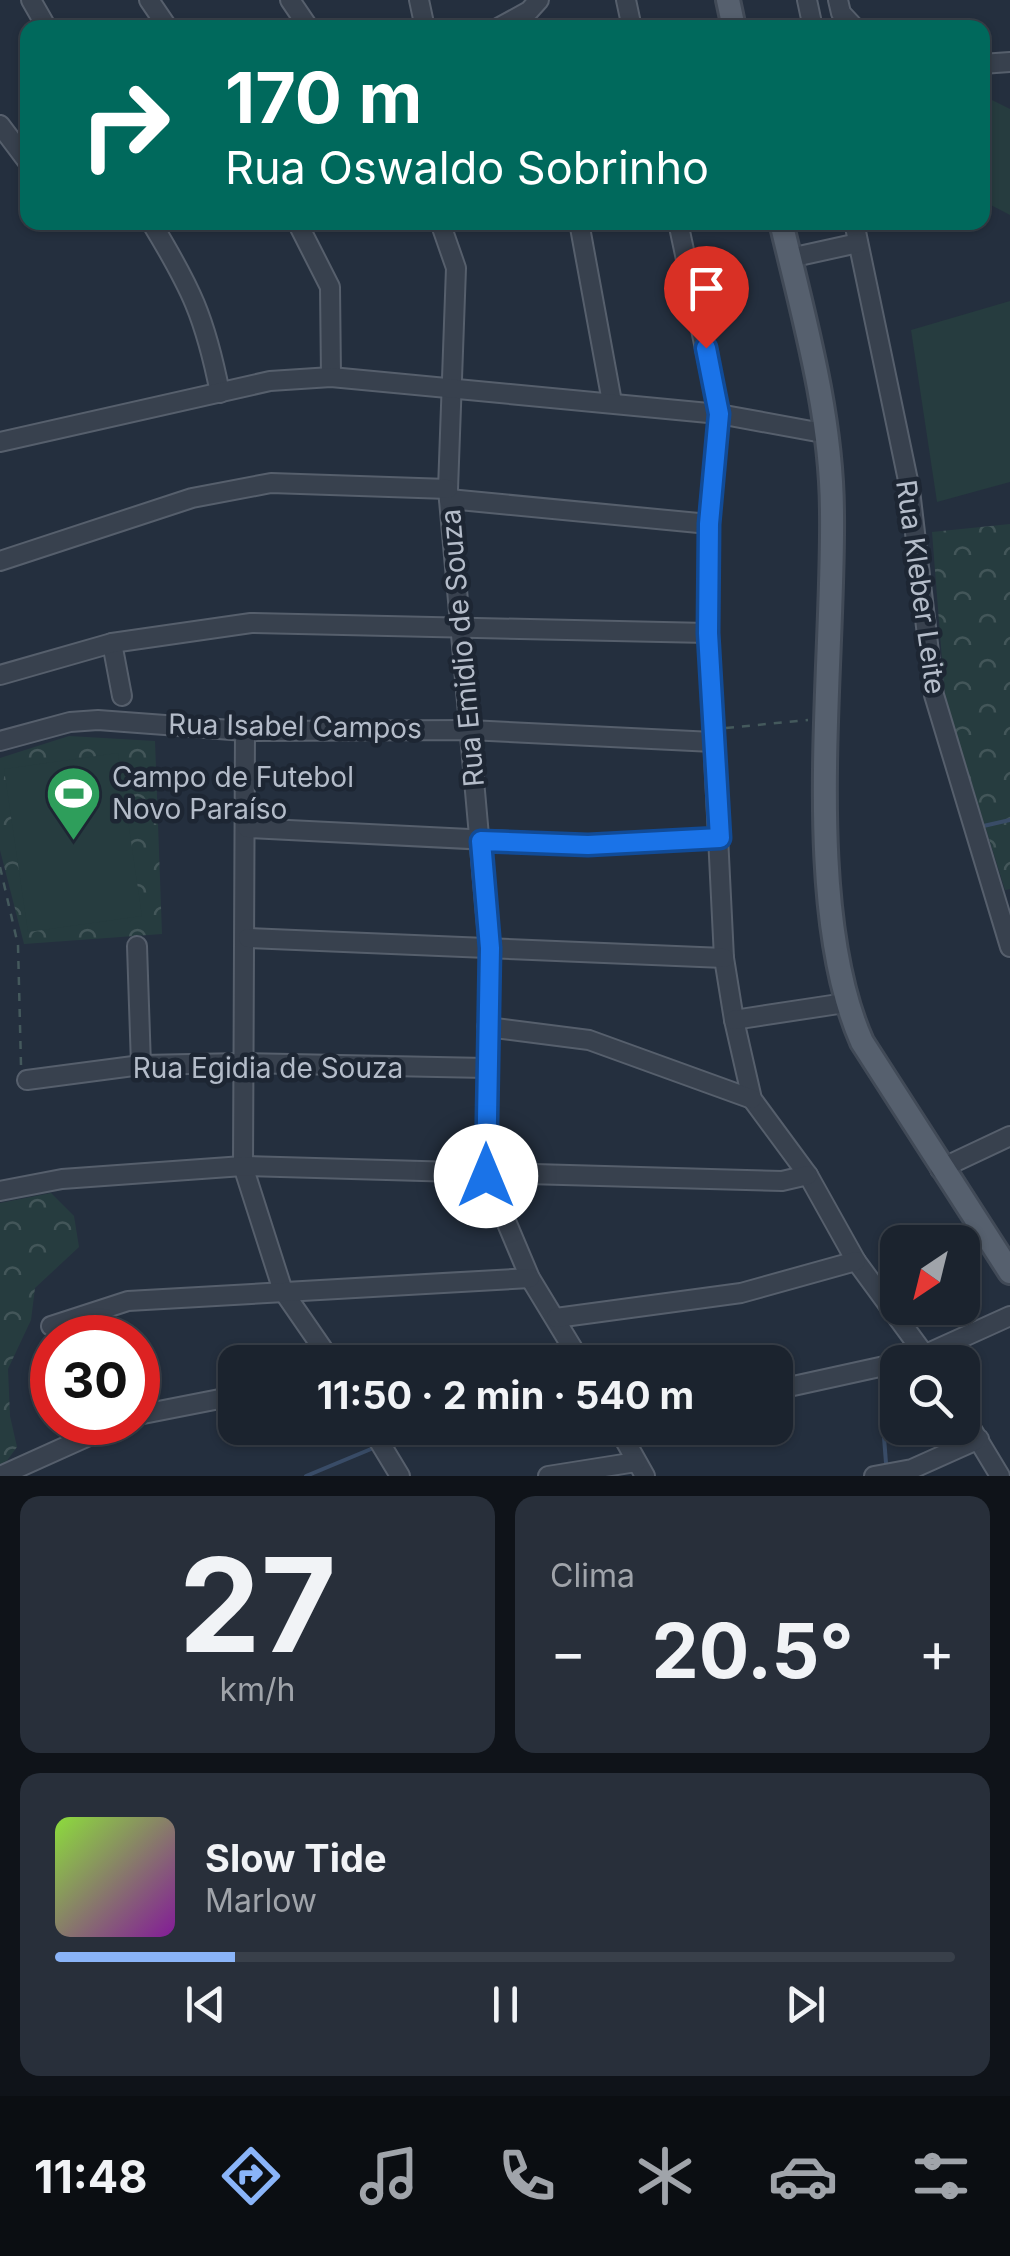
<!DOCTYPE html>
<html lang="pt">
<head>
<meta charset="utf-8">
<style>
	:root { --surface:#1b232e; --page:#282f3a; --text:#f1f3f6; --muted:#a0a4aa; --line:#39404a; --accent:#8ab4f8 }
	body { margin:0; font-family:Inter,sans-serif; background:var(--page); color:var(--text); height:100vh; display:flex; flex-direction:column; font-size:38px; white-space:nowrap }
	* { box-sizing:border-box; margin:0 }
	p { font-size:32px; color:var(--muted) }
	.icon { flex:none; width:55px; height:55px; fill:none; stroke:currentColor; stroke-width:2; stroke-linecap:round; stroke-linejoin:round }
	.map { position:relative; height:1476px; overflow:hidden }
	.drawer { display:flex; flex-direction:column; gap:20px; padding:20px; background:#0f1319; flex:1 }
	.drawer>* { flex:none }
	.top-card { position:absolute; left:20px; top:20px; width:970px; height:210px; border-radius:20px; box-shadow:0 2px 8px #0004,0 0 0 2px var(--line); background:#00695c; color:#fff; overflow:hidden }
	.needle { width:65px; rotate:215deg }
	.fabs { position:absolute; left:880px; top:1225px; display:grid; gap:20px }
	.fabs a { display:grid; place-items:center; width:100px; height:100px; border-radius:20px; background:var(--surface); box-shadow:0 2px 8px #0004,0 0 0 2px var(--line); font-size:50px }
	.speed { position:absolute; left:30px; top:1315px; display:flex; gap:20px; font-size:50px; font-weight:700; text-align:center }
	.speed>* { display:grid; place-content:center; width:130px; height:130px; border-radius:50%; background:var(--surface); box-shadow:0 2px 8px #0004,0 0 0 2px var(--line); line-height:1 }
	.speed .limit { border:15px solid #d22; background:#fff; color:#111 }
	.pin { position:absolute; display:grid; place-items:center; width:85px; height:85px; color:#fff; margin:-102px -42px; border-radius:50% 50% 50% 0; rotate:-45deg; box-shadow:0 0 10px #0007 }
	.pin .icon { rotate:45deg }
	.me { position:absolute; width:110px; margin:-55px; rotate:0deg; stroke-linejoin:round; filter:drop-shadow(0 0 8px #0008) }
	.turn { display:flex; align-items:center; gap:35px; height:210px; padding:0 40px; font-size:45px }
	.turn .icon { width:130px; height:130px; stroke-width:2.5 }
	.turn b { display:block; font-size:70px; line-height:85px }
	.big { font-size:75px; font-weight:700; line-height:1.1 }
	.drawer .widget { flex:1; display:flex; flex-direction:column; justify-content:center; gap:15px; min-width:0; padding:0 35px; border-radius:20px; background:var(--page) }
	.drawer .dial { align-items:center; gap:0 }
	.dial b { font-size:130px; line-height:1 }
	.song { display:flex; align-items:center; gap:30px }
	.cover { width:120px; height:120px; border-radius:15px; background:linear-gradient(135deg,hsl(90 70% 55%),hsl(290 70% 35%)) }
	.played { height:10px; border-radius:5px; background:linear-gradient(90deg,var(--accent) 20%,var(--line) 20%) }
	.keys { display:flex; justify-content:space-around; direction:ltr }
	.heat { display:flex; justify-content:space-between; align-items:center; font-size:55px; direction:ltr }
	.drawer .tiles { flex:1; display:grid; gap:20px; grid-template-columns:1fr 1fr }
	.widget:last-child { grid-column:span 2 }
	.trip { position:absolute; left:218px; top:1345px; width:575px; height:100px; border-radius:20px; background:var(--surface); box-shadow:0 2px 8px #0004,0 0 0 2px var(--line); font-weight:700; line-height:100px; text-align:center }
	.menu { display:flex; height:160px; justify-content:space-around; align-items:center; background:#0b0e12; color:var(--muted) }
	.menu .icon { width:70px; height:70px }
	.menu .active { color:var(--accent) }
	.menu b { font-size:45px; color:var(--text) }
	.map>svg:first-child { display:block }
	.forest { fill:url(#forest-crowns) }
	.pitch { fill:#263c3f }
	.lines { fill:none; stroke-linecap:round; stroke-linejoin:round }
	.stream { stroke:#394c67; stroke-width:4 }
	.minor-casing { stroke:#565f6c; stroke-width:22 }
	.major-casing { stroke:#414a57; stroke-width:28 }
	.path { stroke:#44595c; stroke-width:2.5; stroke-dasharray:8 8; stroke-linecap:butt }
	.minor { stroke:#38414e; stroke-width:18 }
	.major { stroke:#56606e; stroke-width:22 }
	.route-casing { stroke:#114b97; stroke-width:25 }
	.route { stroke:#1a73e8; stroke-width:18 }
	.labels { text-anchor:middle; stroke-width:9; stroke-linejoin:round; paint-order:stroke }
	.street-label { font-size:28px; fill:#b4bcc9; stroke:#1d2633 }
	.poi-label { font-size:28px; fill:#b4bcc9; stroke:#1d2633; text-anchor:start }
</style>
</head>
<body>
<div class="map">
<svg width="1010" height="1476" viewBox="0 0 1010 1476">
	<defs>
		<pattern id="forest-crowns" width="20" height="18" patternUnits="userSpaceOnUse" patternTransform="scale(2.5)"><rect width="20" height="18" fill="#263c3f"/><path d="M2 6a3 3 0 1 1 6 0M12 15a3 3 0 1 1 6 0" fill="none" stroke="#435659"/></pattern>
	</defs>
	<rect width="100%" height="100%" fill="#242f3e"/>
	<!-- forest -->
	<g class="forest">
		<path d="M1010 524V889L1005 890 945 698 932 532Z"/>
		<path d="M69 736 155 741 162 934 24 944 0 850V758Z"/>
		<path d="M51 1193 74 1216 79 1247 35 1288 31 1320 8 1369 10 1416 17 1447 0 1470V1203Z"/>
	</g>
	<!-- pitch -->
	<g class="pitch">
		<path d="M982 95 1010 109V215L983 201Z"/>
		<path d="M1010 301V482L937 502 911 330Z"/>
		<path d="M118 753 142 916 28 932 4 769Z"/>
	</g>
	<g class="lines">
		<!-- stream -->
		<g class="stream">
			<path d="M979 827 1010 820"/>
			<path d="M392 1441C422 1431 446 1443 477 1439"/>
			<path d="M886 1463 884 1437 898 1416"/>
			<path d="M306 1476 371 1449"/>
		</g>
		<defs>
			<g id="minor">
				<path d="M31 0 47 28"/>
				<path d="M149 0 168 28"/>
				<path d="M290 0 309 28"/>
				<path d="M419 0 425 28"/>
				<path d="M626 0 632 28"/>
				<path d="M807 0 813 28"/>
				<path d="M838 0 841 13 855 28"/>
				<path d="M498 28 529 11 539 0"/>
				<path d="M982 64 1010 62"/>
				<path d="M0 125 28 162"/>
				<path d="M151 222C191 288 205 317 220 393"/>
				<path d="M297 222 330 287 331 377"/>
				<path d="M440 222 456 268 448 489 489 948 487 1176 530 1278 581 1362"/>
				<path d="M579 222 612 402"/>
				<path d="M678 222 719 414 709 524 708 633 724 958 734 1020 752 1099 808 1175 856 1261 930 1362"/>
				<path d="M854 222 910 490 934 695 1010 947"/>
				<path d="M790 258 858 243"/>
				<path d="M0 442 270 381 331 377 719 414 828 434"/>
				<path d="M449 499 709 524"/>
				<path d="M0 561 192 498 271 483 448 489"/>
				<path d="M112 643 122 696"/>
				<path d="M0 675 112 643 251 623 708 633"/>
				<path d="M245 731 243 1166 283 1291 332 1362"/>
				<path d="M0 741 70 722 98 720 245 731 469 730 713 742"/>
				<path d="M247 828 588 845 720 838"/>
				<path d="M248 938 724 958"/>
				<path d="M137 946 141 1065"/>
				<path d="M734 1020 845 1003"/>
				<path d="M487 1027 589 1040 752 1099"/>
				<path d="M27 1080 141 1065 242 1063 486 1068"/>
				<path d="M940 1169 1010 1136"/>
				<path d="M0 1191 62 1179 243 1166 782 1181 808 1175"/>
				<path d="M556 1318 741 1293 856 1261"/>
				<path d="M51 1326 128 1301 530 1278"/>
				<path d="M915 1359 1010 1316"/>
				<path d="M775 1390 898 1363"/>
				<path d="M962 1413 1000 1476"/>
				<path d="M138 1415 235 1396"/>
				<path d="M371 1428 400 1476"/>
				<path d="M618 1428 645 1476"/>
				<path d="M0 1476 120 1422"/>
				<path d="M548 1476 636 1462"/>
				<path d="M874 1476 912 1469 979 1439"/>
			</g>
			<g id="major">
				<path d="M728 0 734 28"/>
				<path d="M781 222C804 318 832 416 832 514 834 667 801 905 862 1042L1010 1272"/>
			</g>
		</defs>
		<!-- minor casing -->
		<use href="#minor" class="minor-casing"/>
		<!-- major casing -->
		<use href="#major" class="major-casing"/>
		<!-- path -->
		<g class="path">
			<path d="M726 728 808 720"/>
			<path d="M0 867 18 945 21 1065"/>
		</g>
		<!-- minor -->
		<use href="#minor" class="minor"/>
		<!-- major -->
		<use href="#major" class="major"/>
	</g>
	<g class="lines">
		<defs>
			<path id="route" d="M486 1176 490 948 481 841 588 845 720 838 708 633 709 524 719 414 706 348"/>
		</defs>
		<!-- route casing -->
		<use href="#route" class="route-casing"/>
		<!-- route -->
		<use href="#route" class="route"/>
	</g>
	<!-- icons -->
	<defs>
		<symbol id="stadium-pin" viewBox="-11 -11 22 30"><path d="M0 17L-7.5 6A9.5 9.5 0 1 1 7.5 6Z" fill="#2e9e5b" stroke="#1d2633"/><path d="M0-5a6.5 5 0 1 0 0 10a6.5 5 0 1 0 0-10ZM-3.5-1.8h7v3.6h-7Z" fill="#fff"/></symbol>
	</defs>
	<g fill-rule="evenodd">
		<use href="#stadium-pin" x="42" y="762" width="63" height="86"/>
	</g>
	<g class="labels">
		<!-- street labels -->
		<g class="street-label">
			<text transform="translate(921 587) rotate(82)" y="10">Rua Kleber Leite</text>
			<text transform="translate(462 648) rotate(-95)" y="10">Rua Emidio de Souza</text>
			<text transform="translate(295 726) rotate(1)" y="10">Rua Isabel Campos</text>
			<text x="268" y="1078">Rua Egidia de Souza</text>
		</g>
		<!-- poi labels -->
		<g class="poi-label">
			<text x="112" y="787">Campo de Futebol<tspan x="112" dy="32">Novo Paraíso</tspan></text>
		</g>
	</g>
</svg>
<div class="fabs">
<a><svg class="needle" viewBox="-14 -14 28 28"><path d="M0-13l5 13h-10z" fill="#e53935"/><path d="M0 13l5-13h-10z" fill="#a0a4aa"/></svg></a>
<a><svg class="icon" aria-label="search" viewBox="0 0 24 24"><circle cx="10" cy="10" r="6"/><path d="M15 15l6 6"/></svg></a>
</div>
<div class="speed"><div class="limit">30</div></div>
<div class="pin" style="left:706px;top:348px;background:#d93025"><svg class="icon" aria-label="arrive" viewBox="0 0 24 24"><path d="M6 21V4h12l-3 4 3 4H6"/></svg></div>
<svg class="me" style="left:486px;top:1176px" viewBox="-20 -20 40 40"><circle r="19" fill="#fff"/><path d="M0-13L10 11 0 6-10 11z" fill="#1a73e8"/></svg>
<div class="trip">11:50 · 2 min · 540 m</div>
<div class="top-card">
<div class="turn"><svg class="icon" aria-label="right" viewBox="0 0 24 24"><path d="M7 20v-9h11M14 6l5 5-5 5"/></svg><div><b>170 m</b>Rua Oswaldo Sobrinho</div></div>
</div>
</div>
<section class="drawer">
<div class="tiles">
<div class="widget dial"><b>27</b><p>km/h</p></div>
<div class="widget"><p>Clima</p>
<div class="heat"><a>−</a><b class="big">20.5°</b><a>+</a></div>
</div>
<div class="widget">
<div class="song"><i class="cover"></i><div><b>Slow Tide</b><p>Marlow</p></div></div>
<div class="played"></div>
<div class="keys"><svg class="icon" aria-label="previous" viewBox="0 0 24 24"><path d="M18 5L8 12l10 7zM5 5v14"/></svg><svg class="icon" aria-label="pause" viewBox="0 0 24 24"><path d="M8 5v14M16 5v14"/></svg><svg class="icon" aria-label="next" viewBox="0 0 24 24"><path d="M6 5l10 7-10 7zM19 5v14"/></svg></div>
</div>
</div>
</section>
<nav class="menu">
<b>11:48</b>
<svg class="icon active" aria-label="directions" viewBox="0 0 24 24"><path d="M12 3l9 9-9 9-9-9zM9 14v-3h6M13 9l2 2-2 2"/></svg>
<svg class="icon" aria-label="music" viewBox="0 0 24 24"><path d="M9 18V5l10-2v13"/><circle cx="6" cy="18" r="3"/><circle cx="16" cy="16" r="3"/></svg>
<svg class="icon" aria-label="phone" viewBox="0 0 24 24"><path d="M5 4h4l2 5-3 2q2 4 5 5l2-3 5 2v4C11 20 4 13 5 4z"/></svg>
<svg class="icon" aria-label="climate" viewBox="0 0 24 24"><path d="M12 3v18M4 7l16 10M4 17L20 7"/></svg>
<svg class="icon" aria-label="car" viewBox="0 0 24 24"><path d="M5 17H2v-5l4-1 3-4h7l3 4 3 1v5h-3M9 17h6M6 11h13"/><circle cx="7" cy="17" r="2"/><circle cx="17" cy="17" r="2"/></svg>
<svg class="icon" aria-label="filters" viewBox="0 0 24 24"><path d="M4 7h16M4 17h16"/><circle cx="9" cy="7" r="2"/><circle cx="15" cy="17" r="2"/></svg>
</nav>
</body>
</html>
